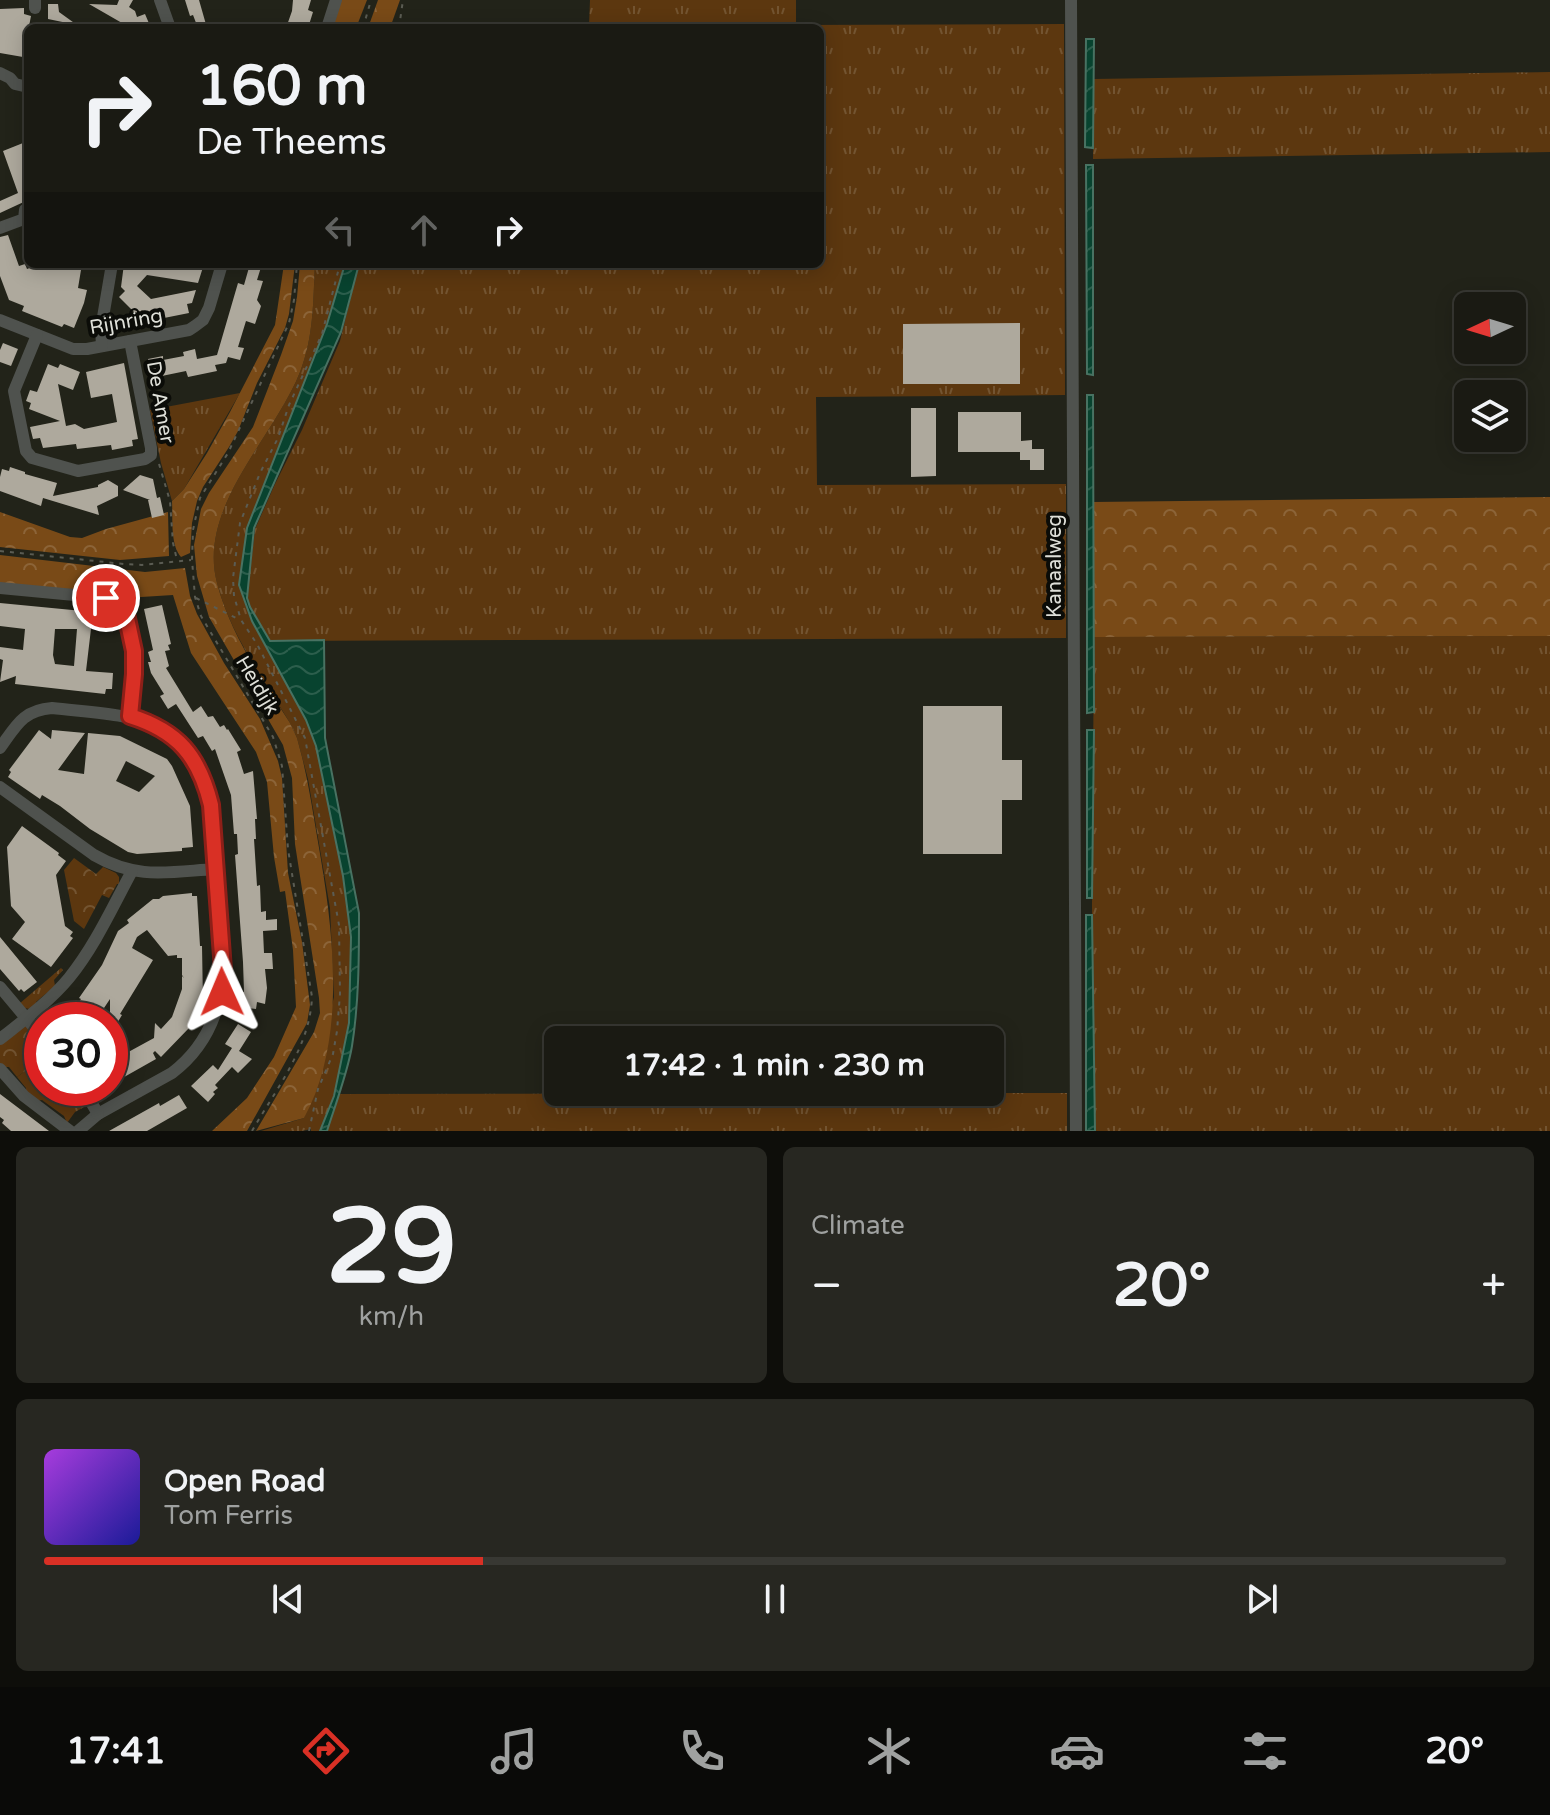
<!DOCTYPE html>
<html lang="en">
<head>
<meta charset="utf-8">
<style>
	:root { --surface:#1a1a13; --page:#272721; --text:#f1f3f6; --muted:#9fa1a0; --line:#383833; --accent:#d93025 }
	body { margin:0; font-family:"Varela Round",sans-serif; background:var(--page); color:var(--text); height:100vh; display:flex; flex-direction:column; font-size:30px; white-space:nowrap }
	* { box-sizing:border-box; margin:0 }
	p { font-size:26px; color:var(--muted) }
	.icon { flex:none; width:44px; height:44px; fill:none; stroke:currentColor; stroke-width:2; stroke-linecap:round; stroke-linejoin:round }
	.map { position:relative; height:1131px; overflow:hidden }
	.drawer { display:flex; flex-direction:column; gap:16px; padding:16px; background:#0e0e0a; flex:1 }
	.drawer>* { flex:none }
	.guide { position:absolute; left:24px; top:24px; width:800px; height:244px; border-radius:12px; box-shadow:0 4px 20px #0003,0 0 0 2px var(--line); background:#1a1a13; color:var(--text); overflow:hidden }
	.needle { width:52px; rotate:266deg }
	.fabs { position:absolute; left:1454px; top:292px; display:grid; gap:16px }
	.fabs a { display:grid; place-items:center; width:72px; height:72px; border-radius:12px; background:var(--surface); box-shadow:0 4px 20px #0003,0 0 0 2px var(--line); font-size:40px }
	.speed { position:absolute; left:24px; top:1002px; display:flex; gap:16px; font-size:40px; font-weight:700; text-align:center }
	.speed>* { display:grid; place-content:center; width:104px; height:104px; border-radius:50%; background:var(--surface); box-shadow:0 4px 20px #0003,0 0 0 2px var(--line); line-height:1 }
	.speed .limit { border:12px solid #d22; background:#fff; color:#111 }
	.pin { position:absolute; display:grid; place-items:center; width:68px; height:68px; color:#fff; margin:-34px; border:4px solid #fff; border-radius:50%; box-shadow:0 2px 8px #0007 }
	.me { position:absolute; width:88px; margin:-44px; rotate:359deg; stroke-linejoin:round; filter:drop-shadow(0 0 6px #0008) }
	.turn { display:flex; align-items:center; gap:28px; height:168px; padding:0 40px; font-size:36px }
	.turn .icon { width:104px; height:104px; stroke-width:2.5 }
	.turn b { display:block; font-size:56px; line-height:68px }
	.lanes { display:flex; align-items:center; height:76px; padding:0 40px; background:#0003; justify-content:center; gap:40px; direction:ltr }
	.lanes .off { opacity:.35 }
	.big { font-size:60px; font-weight:700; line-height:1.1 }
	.drawer .tile { flex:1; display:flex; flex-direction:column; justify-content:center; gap:12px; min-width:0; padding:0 28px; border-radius:12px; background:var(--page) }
	.drawer .dial { align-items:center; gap:0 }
	.dial b { font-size:104px; line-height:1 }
	.song { display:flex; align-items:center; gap:24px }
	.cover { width:96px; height:96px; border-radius:12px; background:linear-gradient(135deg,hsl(280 70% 55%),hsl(240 70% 35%)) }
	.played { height:8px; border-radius:4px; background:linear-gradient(90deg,var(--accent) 30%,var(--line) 30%) }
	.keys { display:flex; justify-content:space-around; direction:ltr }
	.heat { display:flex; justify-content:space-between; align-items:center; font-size:44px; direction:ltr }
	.drawer .tiles { flex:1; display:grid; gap:16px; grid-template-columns:1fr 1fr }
	.tile:last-child { grid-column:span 2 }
	.trip { position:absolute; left:544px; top:1026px; width:460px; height:80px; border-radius:12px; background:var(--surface); box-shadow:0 4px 20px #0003,0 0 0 2px var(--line); font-weight:700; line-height:80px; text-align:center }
	.tabs { display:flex; height:128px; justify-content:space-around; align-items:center; background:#0a0a08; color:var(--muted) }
	.tabs .icon { width:56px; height:56px }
	.tabs .on { color:var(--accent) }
	.tabs b { font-size:36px; color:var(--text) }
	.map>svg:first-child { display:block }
	.grass { fill:url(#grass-tufts) }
	.forest { fill:url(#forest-crowns) }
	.park { fill:url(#park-crowns) }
	.water { fill:url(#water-waves); stroke:#487262; stroke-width:2 }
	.building { fill:#aea99d; fill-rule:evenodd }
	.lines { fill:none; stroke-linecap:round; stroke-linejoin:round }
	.path { stroke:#5b5c53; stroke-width:2; stroke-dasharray:4 6; stroke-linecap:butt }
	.minor { stroke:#4f524e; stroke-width:12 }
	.route-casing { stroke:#8d1f18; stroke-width:20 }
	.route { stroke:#d93025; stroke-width:14 }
	.labels { text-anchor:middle; stroke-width:8; stroke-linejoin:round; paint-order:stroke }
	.street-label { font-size:20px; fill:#dedfd8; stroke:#0b0c08 }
</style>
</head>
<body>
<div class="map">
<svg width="1550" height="1131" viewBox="0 0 1550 1131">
	<defs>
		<pattern id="grass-tufts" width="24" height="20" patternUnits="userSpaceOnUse" patternTransform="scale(2)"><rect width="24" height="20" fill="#5c370f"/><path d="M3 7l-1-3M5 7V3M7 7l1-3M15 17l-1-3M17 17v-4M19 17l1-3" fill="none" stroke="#735431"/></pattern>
		<pattern id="forest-crowns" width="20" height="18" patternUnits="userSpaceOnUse" patternTransform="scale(2)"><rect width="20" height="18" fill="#794a17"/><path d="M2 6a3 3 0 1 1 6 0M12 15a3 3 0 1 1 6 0" fill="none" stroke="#8c6438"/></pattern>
		<pattern id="park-crowns" width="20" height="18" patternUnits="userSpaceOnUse" patternTransform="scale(2)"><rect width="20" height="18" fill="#5c370f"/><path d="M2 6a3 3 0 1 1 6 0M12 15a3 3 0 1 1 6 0" fill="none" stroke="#735431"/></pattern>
		<pattern id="water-waves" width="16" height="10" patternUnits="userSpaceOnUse" patternTransform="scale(2)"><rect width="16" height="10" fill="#08432f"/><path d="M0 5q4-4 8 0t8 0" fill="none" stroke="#2c5e4c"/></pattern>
	</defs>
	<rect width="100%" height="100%" fill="#222319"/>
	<!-- grass -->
	<g class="grass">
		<path d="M590 0H796V25L1064 24 1065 395 816 397 817 485 1066 484V638L270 641 250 607 247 598 255 529 275 484 302 430 340 341 359 264H820V28H418L589 26Z"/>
		<path d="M1550 72V152L1093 159 1094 79Z"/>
		<path d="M315 264H345L327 324 247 528 239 585 252 622 306 720 316 746 343 876 351 937 349 1023 334 1096 320 1131H311V1129L302 1131H261L304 1118 334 997 330 908 308 779 297 738 290 723C263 678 230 634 217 583 197 507 274 438 300 372 314 336 313 301 315 264Z"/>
		<path d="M240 393 184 489 172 501 161 463 150 410Z"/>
		<path d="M1550 636V1131H1095L1092 907 1094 637Z"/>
		<path d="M61 968 63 970 54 980 55 986 36 1002V1005L30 1009 24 1008 19 1004Z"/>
		<path d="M42 1059V1088H65L68 1090 78 1088 88 1105 75 1112 67 1123 64 1116 42 1100 37 1101 26 1093V1088L17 1077Z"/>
		<path d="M1067 1093V1131H327L338 1094Z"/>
	</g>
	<!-- forest -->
	<g class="forest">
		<path d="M339 0H367L356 28H332Z"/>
		<path d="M378 0H400L390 28H368Z"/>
		<path d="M284 264H295L289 314 285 328 257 383 238 431 229 447 203 487 197 501 192 523 190 553 181 557C170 544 173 519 172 501L184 489 207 453 230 412 275 325Z"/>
		<path d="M300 264H315C313 301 314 336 300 372 274 438 197 507 217 583 230 634 262 679 290 723L297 738 302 757C309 785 313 813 318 842 333 928 348 1037 304 1118L256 1131 314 1032 320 1013 319 998 295 844 292 778 283 745 209 617 197 576 194 545 201 509 209 493 253 427 281 355 293 321 297 297Z"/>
		<path d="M1550 497V636L1094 637 1093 502Z"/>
		<path d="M0 512 70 537 82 538 106 529 168 512 169 556 120 560 0 547Z"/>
		<path d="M0 555 145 572 185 568 190 596 197 614 224 663 260 719 278 761 282 778 288 873 302 942 310 1005 307 1023 247 1131H212L247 1098 274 1057 296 1007 293 950 285 891 280 892 274 857 267 782 256 752 191 653 173 595 125 598 118 595 0 584Z"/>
	</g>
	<!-- park -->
	<g class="park">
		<path d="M74 858 96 874 103 867 116 873 119 877V884H117L109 898 102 895 84 929 74 921 64 870Z"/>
		<path d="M25 1024 37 1038 31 1045 42 1059 17 1077 9 1067H3L0 1063V1044Z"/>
	</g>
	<!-- water -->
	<g class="water">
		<path d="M1086 39H1094L1093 148 1085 147Z"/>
		<path d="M1086 165H1093V375L1087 374Z"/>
		<path d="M345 264H359L341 332 254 528 247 598 250 607 270 641 324 640 325 738 359 913C359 957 359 1002 352 1046 348 1071 335 1106 327 1131H320L334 1096 349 1023 351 937 343 876 316 746 306 720 252 621 239 585 247 528 327 324Z"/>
		<path d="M1087 395H1093L1094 712 1087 713Z"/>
		<path d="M1087 730H1094L1092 898H1087Z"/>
		<path d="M1086 915H1092L1095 1131H1086Z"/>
	</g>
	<!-- building -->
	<g class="building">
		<path d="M119 0H133L129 7 135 11 137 17 145 14 151 28H111L122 23 89 4 117 5Z"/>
		<path d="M185 0H199L207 28H198L193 15 190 16Z"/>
		<path d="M293 0H311L308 10 313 12 308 28H286L292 11Z"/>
		<path d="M48 4H58L59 12 77 25 48 19Z"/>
		<path d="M24 8V14L31 16 23 57 0 53V9Z"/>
		<path d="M28 141V200L0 213V201L18 193 3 151Z"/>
		<path d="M8 235 19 266 25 264 27 269 40 264H82L78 288 87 290 84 303 74 328 64 324 62 327 22 311 24 306 9 300 0 276V237Z"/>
		<path d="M124 264H204L198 283 147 275 137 286 151 299 196 290 192 303 187 304 189 313 164 318 162 311 146 314 142 310 137 315 119 297 125 291 121 287Z"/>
		<path d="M250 264H262L257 280 263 281 257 300 261 306 255 324 246 321 238 347 244 348 240 360 228 357 226 363 215 365 217 371 188 377 186 371 152 378 148 359 163 356V360L184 356 183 352 195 349 197 359 217 355 238 283 244 285Z"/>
		<path d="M1020 323V384H903V324Z"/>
		<path d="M3 343 18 349 11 366 0 362V350Z"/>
		<path d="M124 363 138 439 132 440 133 446 112 450 111 445 77 449 76 444 43 448 40 438 33 439 30 427 60 421 29 409 31 403 26 401 30 390 37 392 48 364 58 368 60 364 80 372 73 390 58 384 66 426 75 424 84 429 117 422 112 394 91 398 86 372Z"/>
		<path d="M911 408H936V476L911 477Z"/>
		<path d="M958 412H1021V441L1032 440V449H1044V470H1030V460H1020V452H958Z"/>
		<path d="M10 467 25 472V474L57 483 53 496 98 487V485L108 480 118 486V496L97 506 99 515 43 498 41 506 0 491V477L2 469 9 471Z"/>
		<path d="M140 475 153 479 157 498 160 497 164 515 152 518 148 500H150L123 490Z"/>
		<path d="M0 603 93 612 86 671 113 673 112 689H106L105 694 15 684 16 676 0 682 3 660 0 659V647L23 650 25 629 0 626ZM55 629H77L74 666 55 664 53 655Z"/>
		<path d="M162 605 171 644 168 645 170 650 165 651 169 666 166 668 193 712 201 706 208 717 213 716 220 727 224 725 227 730 228 729 241 750 237 752 244 774 253 771 257 819H255L256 839H254L257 886 260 885 261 912 266 911V920L277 919V930L263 931 264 953H272L273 969H265L267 988 265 1004 257 1002 256 1009 239 1007 242 992H244L243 962 235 855 238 854 237 834H234L231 795 215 749 212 751 203 736 198 738 176 704 168 709 160 696 164 694 151 673 148 662H151L148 652 153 650 144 609Z"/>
		<path d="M923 706H1002V760H1022V800H1002V854H923Z"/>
		<path d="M39 730 51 739 52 730 85 733 58 770 84 774 88 733 120 736 167 759 172 766 190 806 193 847 182 848V851L137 854 128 852 90 829 60 806 42 795 40 799 8 777 11 772 9 770ZM126 761 155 776 139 792 116 781Z"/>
		<path d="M22 826 59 853 58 855 66 861 56 875 65 926 73 932 70 936 73 938 51 967 12 939 25 922 11 906 7 847Z"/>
		<path d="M192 893V896H197L200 946H202L203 1001 200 998 189 1028 161 1057 155 1051 153 1053 156 1059 110 1085V1062L154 1038 155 1023 161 1029 172 1017 182 989V976L184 978 182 975V958H177V955L168 956 147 930 137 937 132 948 153 960 120 1014 122 1015 110 1035V999L98 1017 78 1003 81 999 79 998 102 965 118 931 129 923 127 920 153 899H159L163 896Z"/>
		<path d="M0 937 37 982 24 992 21 989 19 991 0 969Z"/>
		<path d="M238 1024 251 1032 239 1051 252 1059 238 1073 232 1067 215 1085 218 1088 213 1092 215 1094 208 1102 191 1086 213 1065 218 1070 232 1048 225 1044Z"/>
		<path d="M0 1094 49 1131H11L2 1123 4 1120 0 1117Z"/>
		<path d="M179 1095 187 1108 147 1131H109L159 1103 160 1106Z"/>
	</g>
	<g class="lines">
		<!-- path -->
		<g class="path">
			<path d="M363 28 371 0"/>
			<path d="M399 28 403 0"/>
			<path d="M159 464 170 501 173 543 177 560"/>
			<path d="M0 551 124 564 142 565 191 560"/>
			<path d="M196 598 240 620"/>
			<path d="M252 1131C276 1089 310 1047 312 997L288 849 282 766 273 737 201 616 195 597 192 560 193 530 200 498 228 453 289 323 294 300 297 264"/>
			<path d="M309 1131 318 1089 333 1054 337 1031 340 994 339 925 305 738 257 644 241 620 234 596 233 578 240 523 260 473 278 438 289 405 322 334 340 264"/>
		</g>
		<!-- minor -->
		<g class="minor">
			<path d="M35 0V8"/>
			<path d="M160 0 170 28"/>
			<path d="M1071 0 1076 1131"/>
			<path d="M327 28 336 0"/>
			<path d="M0 73 10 78 15 84 28 87"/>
			<path d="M0 228 24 219 25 210 28 209"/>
			<path d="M0 320 73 349H87L189 330 195 326 203 320 209 308 222 264"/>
			<path d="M37 335 14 391 26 451 32 458 78 471 145 459 151 455V448L130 341"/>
			<path d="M102 346 101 329 112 264"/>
			<path d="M0 588 106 598 116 600 125 609 134 651V674L130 716"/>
			<path d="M0 748C16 726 23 710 52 708 131 717 189 712 211 805L223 970C221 1012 206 1047 172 1073L98 1114 78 1131"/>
			<path d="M0 787 94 855C137 880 168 872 215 869"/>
			<path d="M0 987 42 1037"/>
			<path d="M0 1039C24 1020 50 1001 69 978 95 946 113 906 132 871"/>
			<path d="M0 1069 24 1096 70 1131"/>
			<path d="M83 1088 98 1114"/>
		</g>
	</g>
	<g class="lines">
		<defs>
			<path id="route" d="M106 598 116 600 125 609 134 651V674L130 716C178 731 199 756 211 805L223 970 222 992"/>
		</defs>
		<!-- route casing -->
		<use href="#route" class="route-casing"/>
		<!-- route -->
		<use href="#route" class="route"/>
	</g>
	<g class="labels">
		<!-- street labels -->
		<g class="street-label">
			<text transform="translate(126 321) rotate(-10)" y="7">Rijnring</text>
			<text transform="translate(161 402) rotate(80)" y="7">De Amer</text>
			<text transform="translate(1054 566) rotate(-90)" y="7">Kanaalweg</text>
			<text transform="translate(258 685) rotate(59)" y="7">Heidijk</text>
		</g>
	</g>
</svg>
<div class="fabs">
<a><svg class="needle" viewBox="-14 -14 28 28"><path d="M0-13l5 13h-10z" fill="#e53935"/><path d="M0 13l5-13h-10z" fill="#9fa1a0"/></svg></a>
<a><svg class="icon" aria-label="layers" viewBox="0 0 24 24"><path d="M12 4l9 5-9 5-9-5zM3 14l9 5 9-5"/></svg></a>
</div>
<div class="speed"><div class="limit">30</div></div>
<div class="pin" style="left:106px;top:598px;background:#d93025"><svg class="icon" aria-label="arrive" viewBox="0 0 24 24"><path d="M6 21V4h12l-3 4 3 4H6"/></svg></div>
<svg class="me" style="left:222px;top:992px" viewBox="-20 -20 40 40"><path d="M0-17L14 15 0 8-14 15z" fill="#d93025" stroke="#fff" stroke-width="4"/></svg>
<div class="trip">17:42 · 1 min · 230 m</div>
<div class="guide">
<div class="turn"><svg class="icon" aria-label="right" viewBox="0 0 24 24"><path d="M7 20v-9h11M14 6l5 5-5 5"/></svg><div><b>160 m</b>De Theems</div></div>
<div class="lanes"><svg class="icon off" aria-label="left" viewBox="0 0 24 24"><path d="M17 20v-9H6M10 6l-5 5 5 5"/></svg><svg class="icon off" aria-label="ahead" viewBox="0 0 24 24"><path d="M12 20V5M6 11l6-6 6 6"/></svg><svg class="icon" aria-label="right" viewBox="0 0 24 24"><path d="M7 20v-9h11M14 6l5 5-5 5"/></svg></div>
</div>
</div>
<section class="drawer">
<div class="tiles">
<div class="tile dial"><b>29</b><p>km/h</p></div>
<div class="tile"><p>Climate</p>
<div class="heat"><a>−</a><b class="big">20°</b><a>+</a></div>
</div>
<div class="tile">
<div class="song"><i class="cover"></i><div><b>Open Road</b><p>Tom Ferris</p></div></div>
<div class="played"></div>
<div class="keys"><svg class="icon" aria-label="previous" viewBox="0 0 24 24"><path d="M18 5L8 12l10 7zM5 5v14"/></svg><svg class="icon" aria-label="pause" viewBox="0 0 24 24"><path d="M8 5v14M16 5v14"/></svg><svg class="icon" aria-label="next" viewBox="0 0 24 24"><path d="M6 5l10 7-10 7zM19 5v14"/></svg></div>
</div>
</div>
</section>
<nav class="tabs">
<b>17:41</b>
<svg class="icon on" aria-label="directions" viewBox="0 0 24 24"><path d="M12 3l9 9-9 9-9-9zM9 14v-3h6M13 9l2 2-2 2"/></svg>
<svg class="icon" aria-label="music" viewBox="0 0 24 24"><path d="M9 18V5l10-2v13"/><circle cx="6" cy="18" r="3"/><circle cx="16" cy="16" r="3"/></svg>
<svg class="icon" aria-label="phone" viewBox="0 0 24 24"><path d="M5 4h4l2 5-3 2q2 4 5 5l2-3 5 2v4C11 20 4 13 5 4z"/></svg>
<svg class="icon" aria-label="climate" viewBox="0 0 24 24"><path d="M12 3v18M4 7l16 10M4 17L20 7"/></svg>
<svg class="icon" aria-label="car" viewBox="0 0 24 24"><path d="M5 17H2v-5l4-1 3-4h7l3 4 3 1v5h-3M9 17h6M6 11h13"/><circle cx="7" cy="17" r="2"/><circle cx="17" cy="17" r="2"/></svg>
<svg class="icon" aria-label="filters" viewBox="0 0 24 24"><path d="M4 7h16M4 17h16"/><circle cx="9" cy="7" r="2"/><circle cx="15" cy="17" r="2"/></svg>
<b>20°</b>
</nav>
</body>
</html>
